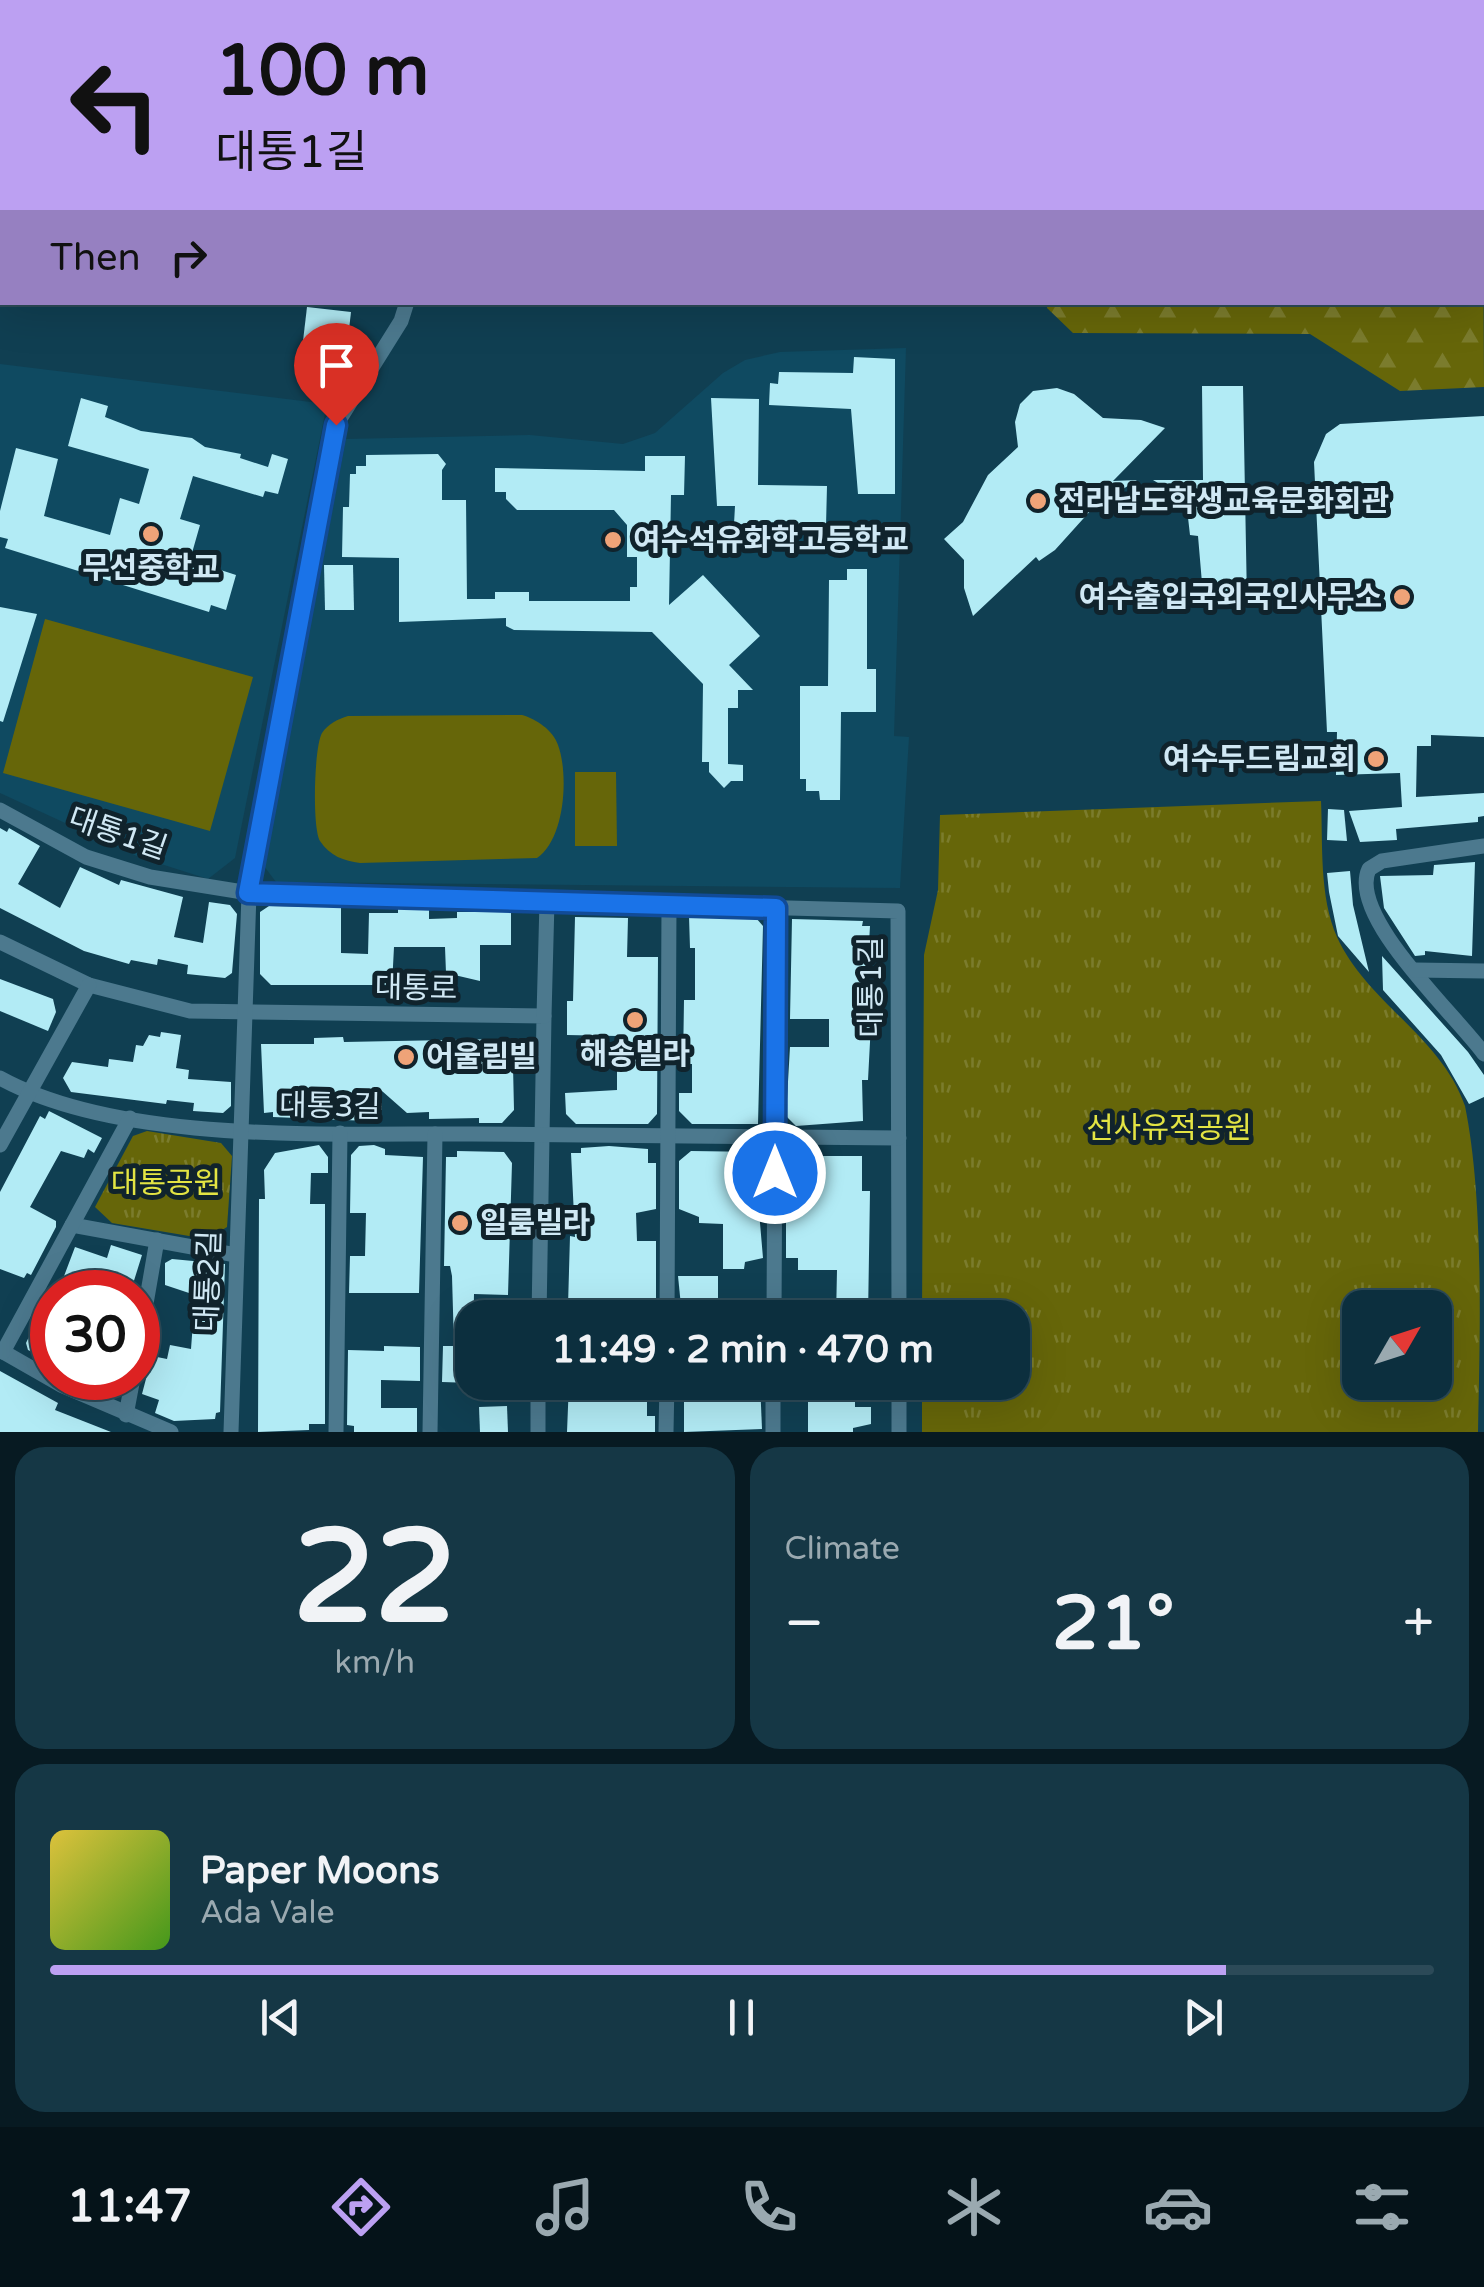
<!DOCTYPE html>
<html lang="en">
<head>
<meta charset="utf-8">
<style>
	:root { --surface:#0c2f3e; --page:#153745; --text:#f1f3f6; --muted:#9aa9b0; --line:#2c4a58; --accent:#bca0f2 }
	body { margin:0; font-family:"Varela Round","Noto Sans KR",sans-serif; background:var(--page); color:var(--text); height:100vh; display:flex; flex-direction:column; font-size:38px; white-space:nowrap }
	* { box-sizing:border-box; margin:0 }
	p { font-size:32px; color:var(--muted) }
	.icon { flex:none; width:55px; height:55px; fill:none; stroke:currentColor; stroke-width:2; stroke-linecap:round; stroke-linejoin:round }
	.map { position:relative; height:1432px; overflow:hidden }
	.details { display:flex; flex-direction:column; gap:15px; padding:15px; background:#071a22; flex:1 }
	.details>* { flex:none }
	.top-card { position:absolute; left:0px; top:0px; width:1485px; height:305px; box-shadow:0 10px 40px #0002,0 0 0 2px var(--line); background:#bca0f2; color:#111; overflow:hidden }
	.needle { width:65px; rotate:51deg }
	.tools { position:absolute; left:1342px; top:1290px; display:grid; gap:20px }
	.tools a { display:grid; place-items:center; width:110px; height:110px; border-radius:20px; background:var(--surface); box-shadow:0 10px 40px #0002,0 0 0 2px var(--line); font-size:50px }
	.speed { position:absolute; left:30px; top:1270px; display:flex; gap:20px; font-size:50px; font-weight:700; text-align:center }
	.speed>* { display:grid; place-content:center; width:130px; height:130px; border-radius:50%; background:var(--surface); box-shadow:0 10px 40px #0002,0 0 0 2px var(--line); line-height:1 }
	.speed .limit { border:15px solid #d22; background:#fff; color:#111 }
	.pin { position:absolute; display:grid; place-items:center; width:85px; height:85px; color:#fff; margin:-102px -42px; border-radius:50% 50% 50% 0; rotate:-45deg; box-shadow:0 0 10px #0007 }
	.pin .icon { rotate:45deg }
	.me { position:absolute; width:110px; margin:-55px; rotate:0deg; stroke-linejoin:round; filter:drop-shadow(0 0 8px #0008) }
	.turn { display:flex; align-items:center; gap:35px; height:210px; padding:0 50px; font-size:45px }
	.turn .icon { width:130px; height:130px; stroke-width:2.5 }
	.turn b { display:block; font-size:70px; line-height:85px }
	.then { display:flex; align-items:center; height:95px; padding:0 50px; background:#0003; gap:20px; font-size:38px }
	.big { font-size:75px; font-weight:700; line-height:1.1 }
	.details .tile { flex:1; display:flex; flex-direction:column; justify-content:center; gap:15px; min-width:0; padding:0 35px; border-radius:30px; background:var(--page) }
	.details .dial { align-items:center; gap:0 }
	.dial b { font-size:130px; line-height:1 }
	.song { display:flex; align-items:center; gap:30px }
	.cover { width:120px; height:120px; border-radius:15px; background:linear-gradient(135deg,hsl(50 70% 55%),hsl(100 70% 35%)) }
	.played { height:10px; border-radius:5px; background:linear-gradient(90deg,var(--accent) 85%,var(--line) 85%) }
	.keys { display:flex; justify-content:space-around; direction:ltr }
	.heat { display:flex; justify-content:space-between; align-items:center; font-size:55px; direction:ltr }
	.details .tiles { flex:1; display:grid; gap:15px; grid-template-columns:1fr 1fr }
	.tile:last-child { grid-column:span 2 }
	.trip { position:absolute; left:455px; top:1300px; width:575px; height:100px; border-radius:30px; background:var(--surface); box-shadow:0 10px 40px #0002,0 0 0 2px var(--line); font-weight:700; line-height:100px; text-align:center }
	.tabs { display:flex; height:160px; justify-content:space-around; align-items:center; background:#051319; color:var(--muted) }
	.tabs .icon { width:70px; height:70px }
	.tabs .current { color:var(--accent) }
	.tabs b { font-size:45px; color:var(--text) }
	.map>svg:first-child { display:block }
	.built { fill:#0f4a61 }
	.green { fill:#666609 }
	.forest { fill:url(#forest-firs) }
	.park { fill:url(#park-tufts); fill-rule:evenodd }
	.building { fill:#b2ebf5 }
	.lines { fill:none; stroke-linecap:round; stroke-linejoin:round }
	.street { stroke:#4c798e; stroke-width:15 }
	.route-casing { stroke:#114b97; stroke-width:25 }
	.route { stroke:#1a73e8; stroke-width:18 }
	.poi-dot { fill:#efa378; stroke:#10232c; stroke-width:4 }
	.labels { text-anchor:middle; stroke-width:10; stroke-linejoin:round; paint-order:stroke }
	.poi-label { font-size:30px; font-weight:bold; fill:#d0e8f4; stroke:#10232c; text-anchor:start }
	.street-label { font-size:30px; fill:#d0e8f4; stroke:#10232c }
	.park-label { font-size:30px; fill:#e3e443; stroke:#10232c }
</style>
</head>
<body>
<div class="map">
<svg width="1484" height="1432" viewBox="0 0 1484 1432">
	<defs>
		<pattern id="forest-firs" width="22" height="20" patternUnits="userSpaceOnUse" patternTransform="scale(2.5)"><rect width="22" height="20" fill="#666609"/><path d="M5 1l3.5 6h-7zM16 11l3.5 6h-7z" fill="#7b7c2d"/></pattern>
		<pattern id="park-tufts" width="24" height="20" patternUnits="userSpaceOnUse" patternTransform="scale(2.5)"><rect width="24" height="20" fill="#666609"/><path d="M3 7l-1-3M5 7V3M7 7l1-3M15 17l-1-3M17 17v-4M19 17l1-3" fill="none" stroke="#7b7c2d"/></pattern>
	</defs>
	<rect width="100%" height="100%" fill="#103f52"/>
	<!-- built -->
	<g class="built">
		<path d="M906 348 894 736 909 737 900 888 276 882 264 866 346 439 530 435 623 444 655 433 723 373 745 360 780 352Z"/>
		<path d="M0 364 327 404 235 858 208 879 139 857 0 793Z"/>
	</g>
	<!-- green -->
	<g class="green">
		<path d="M45 619 253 677 210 831 3 773Z"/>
		<path d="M522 715C536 719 553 730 558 745 569 775 565 839 537 858L360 863C344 861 330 856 320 841 312 828 314 747 322 733 328 724 338 719 348 716Z"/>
		<path d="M575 772H616L617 846H575Z"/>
	</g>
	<!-- forest -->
	<g class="forest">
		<path d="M1028 0H1295L1296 2H971Z"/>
		<path d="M1483 199 1484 387 1400 391 1310 334 1073 333 1047 308 1048 302H1482Z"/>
	</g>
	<!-- park -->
	<g class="park">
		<path d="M1321 801C1323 845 1319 896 1337 937 1367 1003 1441 1036 1465 1106 1484 1200 1480 1332 1478 1432H922V1383L1012 1382V1318L922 1317 924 955 938 890 940 815ZM1360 1308H1435V1382H1360Z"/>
		<path d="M147 1131 221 1143 232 1156 227 1227 207 1239 112 1223 95 1207 133 1136Z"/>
	</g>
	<!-- building -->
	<g class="building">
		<path d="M307 307 351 312 347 347 303 341Z"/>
		<path d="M854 357 895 359V494H858L851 409 769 405 770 383 778 384 779 372 853 373Z"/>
		<path d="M1202 386H1243L1247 601 1202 583 1198 536 1190 535 1186 500 1153 480H1203Z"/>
		<path d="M1057 388 1074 394 1103 418 1141 420 1165 428 1113 481 1137 480 1092 509 1055 550 1039 561 1036 557 973 616 964 588V560L944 539 963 522 988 475 1018 447 1015 422 1020 404 1033 391Z"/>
		<path d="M81 398 108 406 105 417 141 431 192 438 205 447 241 454 240 458 268 467 272 454 288 459 278 494 265 491 263 497 193 476 180 519 200 525 190 560 236 575 226 610 211 605 209 612 5 548 8 539 0 537V511L16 448 58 459 44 516 110 535 120 498 139 504 149 469 68 446Z"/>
		<path d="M711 398 759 399 758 485 827 486 826 526 734 524 735 506H717Z"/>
		<path d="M1484 416V737L1431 735V746H1417L1416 797 1484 793V816L1478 817V822L1396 829 1397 840 1360 842 1349 811 1402 807 1400 773 1336 775 1337 732H1327L1314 462 1326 434 1340 424Z"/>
		<path d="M438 454 446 464 442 470V500H466L467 599H495V592H529V601H630V587H637V557H627V525L614 510H517L506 499V492H495V468L645 471V456H685L684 495H671L669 605 703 575 760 636 729 665 753 690H738V708H728V764L743 765V781H731L724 788 709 772V762H702L703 684 652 632 514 630 506 626V618L399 622V558L342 557 343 507H349L350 474H356V466H366V455Z"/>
		<path d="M324 565H353L354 610H325Z"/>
		<path d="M847 569H867V669H876V712H841L840 800H820L819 791H806V779H800V686H828L829 580H847Z"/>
		<path d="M0 607 37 614 3 722 0 721Z"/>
		<path d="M1328 809 1344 810 1347 841 1327 840Z"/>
		<path d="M0 828 7 832 9 828 40 846 18 884 60 908 80 867 119 885 121 880 183 897 174 937 203 943 209 902 230 905 237 914 232 973 225 978 187 974 188 965 158 959 157 965 131 960 129 964 84 951 0 908Z"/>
		<path d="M1475 862 1472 956 1425 951V955L1415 956 1384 908 1380 876 1433 875 1434 865Z"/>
		<path d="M1350 871 1353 905 1369 972 1338 936 1329 892 1327 873Z"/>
		<path d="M269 906 341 907V953L368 954 369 913H398V908L429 909V919L457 918V912H511V945H480V981L446 973 445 947H394L392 985H271L260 974V912Z"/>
		<path d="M689 916 756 918 763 926 758 1124H692L679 1111V1093H692V1064H683L684 1000H695V948H690Z"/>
		<path d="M575 917 628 918 627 957H658L657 1114 648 1124H576L566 1114 565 1093 617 1090V1036L567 1035V1001H573Z"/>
		<path d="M792 919 863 921 862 926H870L866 996H871V1023L868 1080H862L863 1121 796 1126 786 1116 790 1047H829V1019H790Z"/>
		<path d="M1382 956 1468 1052 1484 1075V1097L1469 1104 1441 1055 1383 990Z"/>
		<path d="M0 979 53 999 56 1012 48 1031 0 1011Z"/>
		<path d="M161 1032 181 1035 176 1068 189 1070 188 1079 231 1082V1106L223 1113 193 1111 194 1103 167 1100 166 1104 71 1092 63 1078 72 1062 108 1067 109 1059 133 1062 136 1045 143 1046 149 1035 160 1037Z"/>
		<path d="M343 1037 344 1042 499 1039 527 1066H513L514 1110 502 1123H479V1118L429 1119V1112L407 1113 382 1091V1110H369V1121L273 1117V1112L264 1113 261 1044H314V1038Z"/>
		<path d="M49 1111 102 1138 94 1153 88 1149 84 1158 61 1151 30 1207 56 1221V1227L31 1275 27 1273 24 1278 0 1269V1192L40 1116 45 1119Z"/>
		<path d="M319 1145 328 1157V1173H311L310 1204H325V1424H309V1430L258 1432 259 1199H265L264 1170 275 1153Z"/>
		<path d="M374 1145 385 1149V1155L423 1157 419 1293H349L350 1256H365L366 1213H350L351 1155 359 1146Z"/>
		<path d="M609 1146 648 1149V1163H656V1209L636 1213 637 1241H656V1298L637 1302V1309L612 1308V1300H585V1306H568L570 1236 575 1237 571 1153H581V1148Z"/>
		<path d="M800 1148 820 1149V1156H862V1191H870L868 1318H836L837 1270H798V1258H786V1162H796Z"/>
		<path d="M457 1151 504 1152 512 1163 508 1295 474 1294 472 1383 442 1382 443 1346H454L452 1276 450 1266H444L446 1157H457Z"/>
		<path d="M691 1151 761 1152 763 1188H757L763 1258 745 1262 744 1269H723V1224L699 1223V1217L679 1209V1161Z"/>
		<path d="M111 1245 142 1255 132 1287 120 1283 117 1292H58L75 1247 107 1258Z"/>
		<path d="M172 1259 225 1264 220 1412 216 1413 215 1419 174 1421 155 1413 159 1400 142 1394 152 1356 167 1359 170 1345 191 1349 195 1295 165 1285V1263Z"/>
		<path d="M678 1276H718V1306H681Z"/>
		<path d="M52 1289V1361L28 1350 26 1343Z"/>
		<path d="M384 1346 420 1347V1381L381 1380V1408H417V1432H354V1426L347 1425 348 1350 384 1351Z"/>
		<path d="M0 1371 58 1403 55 1410 111 1432H0Z"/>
		<path d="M569 1382H647V1416H655V1432H567Z"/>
		<path d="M684 1382H760L762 1429 684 1432Z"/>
		<path d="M808 1382H855V1407H871V1424L853 1428V1432H808Z"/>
		<path d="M507 1406 508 1432H480L479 1407Z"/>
	</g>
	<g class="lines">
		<!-- street -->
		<g class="street">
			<path d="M238 2 239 0"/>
			<path d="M0 810 86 857 150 877 249 893 898 911 899 1318"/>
			<path d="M1484 846 1382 861 1369 869C1347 916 1456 1015 1484 1054"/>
			<path d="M0 942 89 985 190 1011 544 1016 539 1318"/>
			<path d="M1415 970 1484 971"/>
			<path d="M544 1016 547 901"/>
			<path d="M0 1078C122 1145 334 1133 472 1134 614 1135 756 1137 899 1138"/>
			<path d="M0 1145 89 985"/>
			<path d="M72 1225 236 1255"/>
			<path d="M667 1318 669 905"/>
			<path d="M774 1318 776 908"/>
			<path d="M0 1350 61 1385 171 1432"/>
			<path d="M138 1350 157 1240"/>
			<path d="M3 1352 130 1118"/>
			<path d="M899 1382V1432"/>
			<path d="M126 1415 133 1378"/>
			<path d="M231 1432 249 893 336 425 401 321 407 302"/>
			<path d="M336 1432 340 1133"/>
			<path d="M430 1432 435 1134"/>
			<path d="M538 1432V1382"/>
			<path d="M666 1432 667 1382"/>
			<path d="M773 1432V1382"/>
		</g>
	</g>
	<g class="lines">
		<defs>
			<path id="route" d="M336 425 248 893 776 908 775 1173"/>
		</defs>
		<!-- route casing -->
		<use href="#route" class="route-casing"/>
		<!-- route -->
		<use href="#route" class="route"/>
	</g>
	<!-- markers -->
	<g class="poi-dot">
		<circle cx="1038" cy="501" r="10"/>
		<circle cx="151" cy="534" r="10"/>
		<circle cx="613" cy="540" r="10"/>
		<circle cx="1402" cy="597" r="10"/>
		<circle cx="1376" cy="759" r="10"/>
		<circle cx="635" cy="1020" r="10"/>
		<circle cx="406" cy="1057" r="10"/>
		<circle cx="460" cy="1223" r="10"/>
	</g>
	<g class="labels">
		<!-- poi labels -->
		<g class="poi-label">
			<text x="1058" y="511">전라남도학생교육문화회관</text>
			<text x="633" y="550">여수석유화학고등학교</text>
			<text x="151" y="578" text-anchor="middle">무선중학교</text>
			<text x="1382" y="607" text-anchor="end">여수출입국외국인사무소</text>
			<text x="1356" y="769" text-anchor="end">여수두드림교회</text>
			<text x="635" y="1064" text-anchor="middle">해송빌라</text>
			<text x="426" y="1067">어울림빌</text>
			<text x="480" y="1233">일룸빌라</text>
		</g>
		<!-- street labels -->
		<g class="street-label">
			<text transform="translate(118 833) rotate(19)" y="10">대통1길</text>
			<text transform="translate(871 987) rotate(-90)" y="10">대통1길</text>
			<text transform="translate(416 988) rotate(1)" y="10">대통로</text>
			<text transform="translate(330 1106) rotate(1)" y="10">대통3길</text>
			<text transform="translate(208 1281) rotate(-88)" y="10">대통2길</text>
		</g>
		<!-- park labels -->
		<g class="park-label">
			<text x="1169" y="1138">선사유적공원</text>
			<text x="166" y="1193">대통공원</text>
		</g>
	</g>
</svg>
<div class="tools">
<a><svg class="needle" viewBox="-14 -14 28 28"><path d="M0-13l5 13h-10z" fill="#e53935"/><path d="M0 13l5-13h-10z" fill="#9aa9b0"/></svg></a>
</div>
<div class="speed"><div class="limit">30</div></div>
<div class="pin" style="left:336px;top:425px;background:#d93025"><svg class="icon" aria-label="arrive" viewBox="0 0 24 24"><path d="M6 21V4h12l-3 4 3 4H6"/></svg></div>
<svg class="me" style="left:775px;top:1173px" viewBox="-20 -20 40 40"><circle r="17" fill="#1a73e8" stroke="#fff" stroke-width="3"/><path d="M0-11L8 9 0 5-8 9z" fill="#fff"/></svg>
<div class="trip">11:49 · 2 min · 470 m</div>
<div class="top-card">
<div class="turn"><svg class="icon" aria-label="left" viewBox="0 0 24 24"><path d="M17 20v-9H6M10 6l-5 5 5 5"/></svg><div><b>100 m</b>대통1길</div></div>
<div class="then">Then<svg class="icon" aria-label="right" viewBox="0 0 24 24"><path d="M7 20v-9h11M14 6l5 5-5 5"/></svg></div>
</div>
</div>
<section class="details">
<div class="tiles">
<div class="tile dial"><b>22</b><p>km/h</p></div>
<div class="tile"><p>Climate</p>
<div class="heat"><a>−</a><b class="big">21°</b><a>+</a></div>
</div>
<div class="tile">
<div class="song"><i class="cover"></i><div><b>Paper Moons</b><p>Ada Vale</p></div></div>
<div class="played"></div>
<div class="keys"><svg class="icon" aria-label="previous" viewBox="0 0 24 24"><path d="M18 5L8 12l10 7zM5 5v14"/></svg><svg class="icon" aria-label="pause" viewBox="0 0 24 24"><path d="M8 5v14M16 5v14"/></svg><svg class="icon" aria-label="next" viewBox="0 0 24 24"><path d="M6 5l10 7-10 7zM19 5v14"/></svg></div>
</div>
</div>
</section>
<nav class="tabs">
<b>11:47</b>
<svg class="icon current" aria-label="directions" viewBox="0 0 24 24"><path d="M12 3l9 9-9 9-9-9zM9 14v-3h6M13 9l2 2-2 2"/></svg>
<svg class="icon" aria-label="music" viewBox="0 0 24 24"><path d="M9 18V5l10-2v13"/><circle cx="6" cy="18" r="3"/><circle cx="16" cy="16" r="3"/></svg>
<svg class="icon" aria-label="phone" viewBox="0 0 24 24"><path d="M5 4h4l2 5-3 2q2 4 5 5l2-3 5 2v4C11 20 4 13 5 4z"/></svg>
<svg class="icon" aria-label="climate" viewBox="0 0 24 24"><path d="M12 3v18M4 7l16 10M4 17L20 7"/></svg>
<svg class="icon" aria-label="car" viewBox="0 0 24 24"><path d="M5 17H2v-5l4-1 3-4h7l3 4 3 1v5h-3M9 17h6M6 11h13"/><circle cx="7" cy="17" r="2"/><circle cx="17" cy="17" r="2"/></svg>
<svg class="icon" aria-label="filters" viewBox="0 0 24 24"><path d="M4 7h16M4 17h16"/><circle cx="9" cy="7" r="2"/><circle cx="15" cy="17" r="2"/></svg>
</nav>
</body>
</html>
